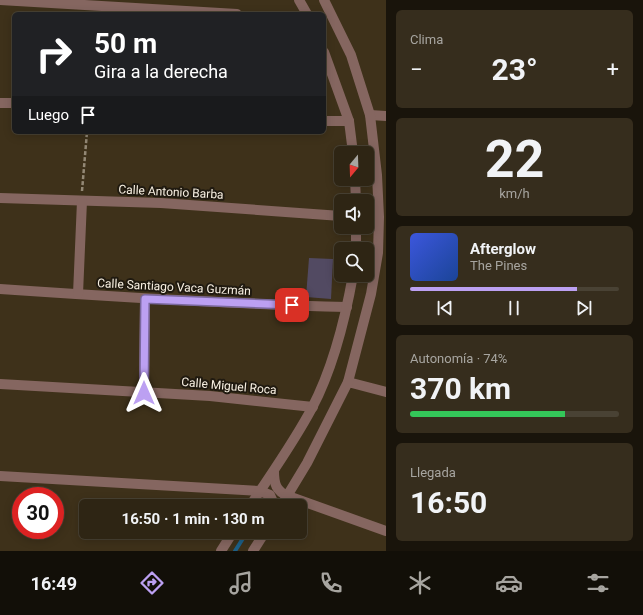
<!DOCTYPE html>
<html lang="es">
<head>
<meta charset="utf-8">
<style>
	:root { --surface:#2e2514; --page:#362d1d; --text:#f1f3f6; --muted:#a7a5a0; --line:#494234; --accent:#bca0f2 }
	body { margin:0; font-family:Roboto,sans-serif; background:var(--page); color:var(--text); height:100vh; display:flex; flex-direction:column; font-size:15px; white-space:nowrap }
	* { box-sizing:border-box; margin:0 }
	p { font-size:13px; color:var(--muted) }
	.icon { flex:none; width:22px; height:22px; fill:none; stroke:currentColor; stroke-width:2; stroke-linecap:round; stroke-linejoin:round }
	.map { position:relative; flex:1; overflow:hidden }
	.drawer { display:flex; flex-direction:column; gap:10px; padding:10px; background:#19140b; width:257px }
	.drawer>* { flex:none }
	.guide { position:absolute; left:12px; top:12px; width:314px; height:122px; border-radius:6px; box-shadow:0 2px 10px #0003,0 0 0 1px var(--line); background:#202124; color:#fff; overflow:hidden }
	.needle { width:26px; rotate:199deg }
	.fabs { position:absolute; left:334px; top:146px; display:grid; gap:8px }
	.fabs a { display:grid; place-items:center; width:40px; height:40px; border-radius:6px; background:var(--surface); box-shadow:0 2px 10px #0003,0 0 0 1px var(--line); font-size:20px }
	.speed { position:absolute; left:12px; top:487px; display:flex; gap:8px; font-size:20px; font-weight:700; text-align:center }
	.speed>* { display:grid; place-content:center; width:52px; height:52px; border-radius:50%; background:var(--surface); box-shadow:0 2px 10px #0003,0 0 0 1px var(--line); line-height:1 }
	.speed .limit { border:6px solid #d22; background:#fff; color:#111 }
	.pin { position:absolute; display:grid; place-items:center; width:34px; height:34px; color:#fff; margin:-17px; border-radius:8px; box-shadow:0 2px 6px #0006 }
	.me { position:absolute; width:44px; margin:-22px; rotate:0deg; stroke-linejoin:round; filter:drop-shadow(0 0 3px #0008) }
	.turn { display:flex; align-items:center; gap:14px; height:84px; padding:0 16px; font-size:18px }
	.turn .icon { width:52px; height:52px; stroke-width:2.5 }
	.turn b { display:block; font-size:28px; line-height:34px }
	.then { display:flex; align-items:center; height:38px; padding:0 16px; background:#0003; gap:8px; font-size:15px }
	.big { font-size:30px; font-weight:700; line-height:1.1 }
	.drawer .card { flex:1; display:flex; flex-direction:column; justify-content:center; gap:6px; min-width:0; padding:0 14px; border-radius:6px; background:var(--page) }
	.drawer .dial { align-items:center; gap:0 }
	.dial b { font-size:52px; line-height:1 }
	.song { display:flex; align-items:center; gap:12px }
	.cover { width:48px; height:48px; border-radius:6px; background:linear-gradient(135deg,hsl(230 70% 55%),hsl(220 70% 35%)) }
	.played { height:4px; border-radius:2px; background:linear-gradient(90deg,var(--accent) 80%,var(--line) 80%) }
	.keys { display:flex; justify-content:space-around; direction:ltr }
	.heat { display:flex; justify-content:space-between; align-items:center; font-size:22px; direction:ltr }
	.charge { height:6px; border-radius:3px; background:linear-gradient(90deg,#34c759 74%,var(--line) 0) }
	.trip { position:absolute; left:79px; top:499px; width:228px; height:40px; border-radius:6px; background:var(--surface); box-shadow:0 2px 10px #0003,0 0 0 1px var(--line); font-weight:700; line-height:40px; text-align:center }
	.tab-bar { display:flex; height:64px; justify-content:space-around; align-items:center; background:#120f08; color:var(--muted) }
	.tab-bar .icon { width:28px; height:28px }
	.tab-bar .selected { color:var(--accent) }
	.tab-bar b { font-size:18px; color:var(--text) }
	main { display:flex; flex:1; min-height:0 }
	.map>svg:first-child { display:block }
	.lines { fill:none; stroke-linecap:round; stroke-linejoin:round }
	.stream { stroke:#1d6087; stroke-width:4 }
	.building { fill:#524a62 }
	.path { stroke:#938875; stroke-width:2.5; stroke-dasharray:4 2; stroke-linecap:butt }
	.minor { stroke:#856660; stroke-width:10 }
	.tertiary { stroke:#856660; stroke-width:10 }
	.route-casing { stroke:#7a689d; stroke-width:10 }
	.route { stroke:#bca0f2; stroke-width:7 }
	.labels { text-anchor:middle; stroke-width:4; stroke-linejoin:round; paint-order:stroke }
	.street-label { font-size:12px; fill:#faf2e4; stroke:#201a10 }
</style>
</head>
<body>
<main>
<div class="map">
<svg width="386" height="551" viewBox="0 0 386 551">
	<rect width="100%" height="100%" fill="#3e311a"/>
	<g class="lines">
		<!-- stream -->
		<path class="stream" d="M235 551 247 532"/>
	</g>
	<!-- building -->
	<path class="building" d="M309 258 333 259 331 299 306 297Z"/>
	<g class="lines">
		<!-- path -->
		<path class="path" d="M82 191 87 132"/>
		<!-- minor -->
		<g class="minor">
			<path d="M0 0 237 14"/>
			<path d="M0 103H14"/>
			<path d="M370 115 386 116"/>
			<path d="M324 121H349"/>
			<path d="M0 198 161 203 341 216"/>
			<path d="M0 289C116 297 231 304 347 307"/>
			<path d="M78 294 82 201"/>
			<path d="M348 382 386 392"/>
			<path d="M0 384 210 396 313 407"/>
			<path d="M144 393 145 299"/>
			<path d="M0 476 260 491"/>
			<path d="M288 496 386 531"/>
		</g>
		<!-- tertiary -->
		<g class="tertiary">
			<path d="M299 0 307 14"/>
			<path d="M324 52 349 121 353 153"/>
			<path d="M355 179 356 201"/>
			<path d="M356 249V227"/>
			<path d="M274 471C274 484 276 491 288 496"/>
			<path d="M260 491 270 495 275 506"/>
			<path d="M250 506C271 474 294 442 312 408 333 368 345 320 353 275"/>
			<path d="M281 506 307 463 348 382 371 294 378 253 379 217 377 175 370 115 351 55 324 0"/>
			<path d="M221 551 233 532"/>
			<path d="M253 551 265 532"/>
		</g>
	</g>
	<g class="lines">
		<defs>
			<path id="route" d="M144 393 145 299 292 305"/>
		</defs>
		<!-- route casing -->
		<use href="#route" class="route-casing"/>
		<!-- route -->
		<use href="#route" class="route"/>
	</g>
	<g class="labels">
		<!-- street labels -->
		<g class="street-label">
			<text transform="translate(171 192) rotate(3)" y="4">Calle Antonio Barba</text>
			<text transform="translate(174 287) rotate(3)" y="4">Calle Santiago Vaca Guzmán</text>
			<text transform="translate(229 386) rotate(5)" y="4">Calle Miguel Roca</text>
		</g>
	</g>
</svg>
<div class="fabs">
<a><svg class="needle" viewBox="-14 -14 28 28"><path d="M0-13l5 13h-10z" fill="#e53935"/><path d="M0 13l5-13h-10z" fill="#a7a5a0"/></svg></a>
<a><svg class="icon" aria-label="sound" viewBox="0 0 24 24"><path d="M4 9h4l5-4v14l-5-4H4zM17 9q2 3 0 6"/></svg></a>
<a><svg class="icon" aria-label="search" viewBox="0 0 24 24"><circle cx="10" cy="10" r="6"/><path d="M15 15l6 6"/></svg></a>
</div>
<div class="speed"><div class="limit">30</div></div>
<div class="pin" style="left:292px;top:305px;background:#d93025"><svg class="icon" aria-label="arrive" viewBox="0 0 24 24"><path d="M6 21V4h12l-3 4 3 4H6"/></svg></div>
<svg class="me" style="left:144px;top:393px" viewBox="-20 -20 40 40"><path d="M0-17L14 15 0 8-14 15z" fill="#bca0f2" stroke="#fff" stroke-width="4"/></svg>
<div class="trip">16:50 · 1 min · 130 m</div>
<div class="guide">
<div class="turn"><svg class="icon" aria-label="right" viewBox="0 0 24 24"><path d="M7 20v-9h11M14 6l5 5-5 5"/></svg><div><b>50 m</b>Gira a la derecha</div></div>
<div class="then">Luego<svg class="icon" aria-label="arrive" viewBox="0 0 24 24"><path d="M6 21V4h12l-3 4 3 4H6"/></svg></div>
</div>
</div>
<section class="drawer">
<div class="card"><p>Clima</p>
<div class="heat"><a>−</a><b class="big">23°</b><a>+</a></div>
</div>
<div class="card dial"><b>22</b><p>km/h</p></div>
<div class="card">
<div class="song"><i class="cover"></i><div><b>Afterglow</b><p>The Pines</p></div></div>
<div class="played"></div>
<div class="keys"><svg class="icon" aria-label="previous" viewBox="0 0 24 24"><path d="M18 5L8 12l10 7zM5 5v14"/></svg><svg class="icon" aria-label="pause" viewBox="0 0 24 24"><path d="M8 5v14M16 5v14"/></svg><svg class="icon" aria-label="next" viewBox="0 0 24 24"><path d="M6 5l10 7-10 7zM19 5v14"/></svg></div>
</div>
<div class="card"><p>Autonomía · 74%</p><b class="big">370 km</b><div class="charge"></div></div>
<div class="card"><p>Llegada</p><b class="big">16:50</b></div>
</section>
</main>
<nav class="tab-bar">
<b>16:49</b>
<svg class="icon selected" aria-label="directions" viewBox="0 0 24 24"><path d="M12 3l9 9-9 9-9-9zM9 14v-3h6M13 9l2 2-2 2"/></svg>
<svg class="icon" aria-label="music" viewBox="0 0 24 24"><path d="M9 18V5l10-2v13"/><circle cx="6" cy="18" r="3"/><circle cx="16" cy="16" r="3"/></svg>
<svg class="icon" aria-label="phone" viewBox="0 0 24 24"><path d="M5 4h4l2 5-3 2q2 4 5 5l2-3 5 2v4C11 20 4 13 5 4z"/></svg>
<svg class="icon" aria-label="climate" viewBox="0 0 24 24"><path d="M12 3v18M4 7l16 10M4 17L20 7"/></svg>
<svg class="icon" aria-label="car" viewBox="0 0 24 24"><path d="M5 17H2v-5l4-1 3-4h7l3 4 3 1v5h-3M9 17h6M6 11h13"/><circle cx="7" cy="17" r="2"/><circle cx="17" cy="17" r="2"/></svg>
<svg class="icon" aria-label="filters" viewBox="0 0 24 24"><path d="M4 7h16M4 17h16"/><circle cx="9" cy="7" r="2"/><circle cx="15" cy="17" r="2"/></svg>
</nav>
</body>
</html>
